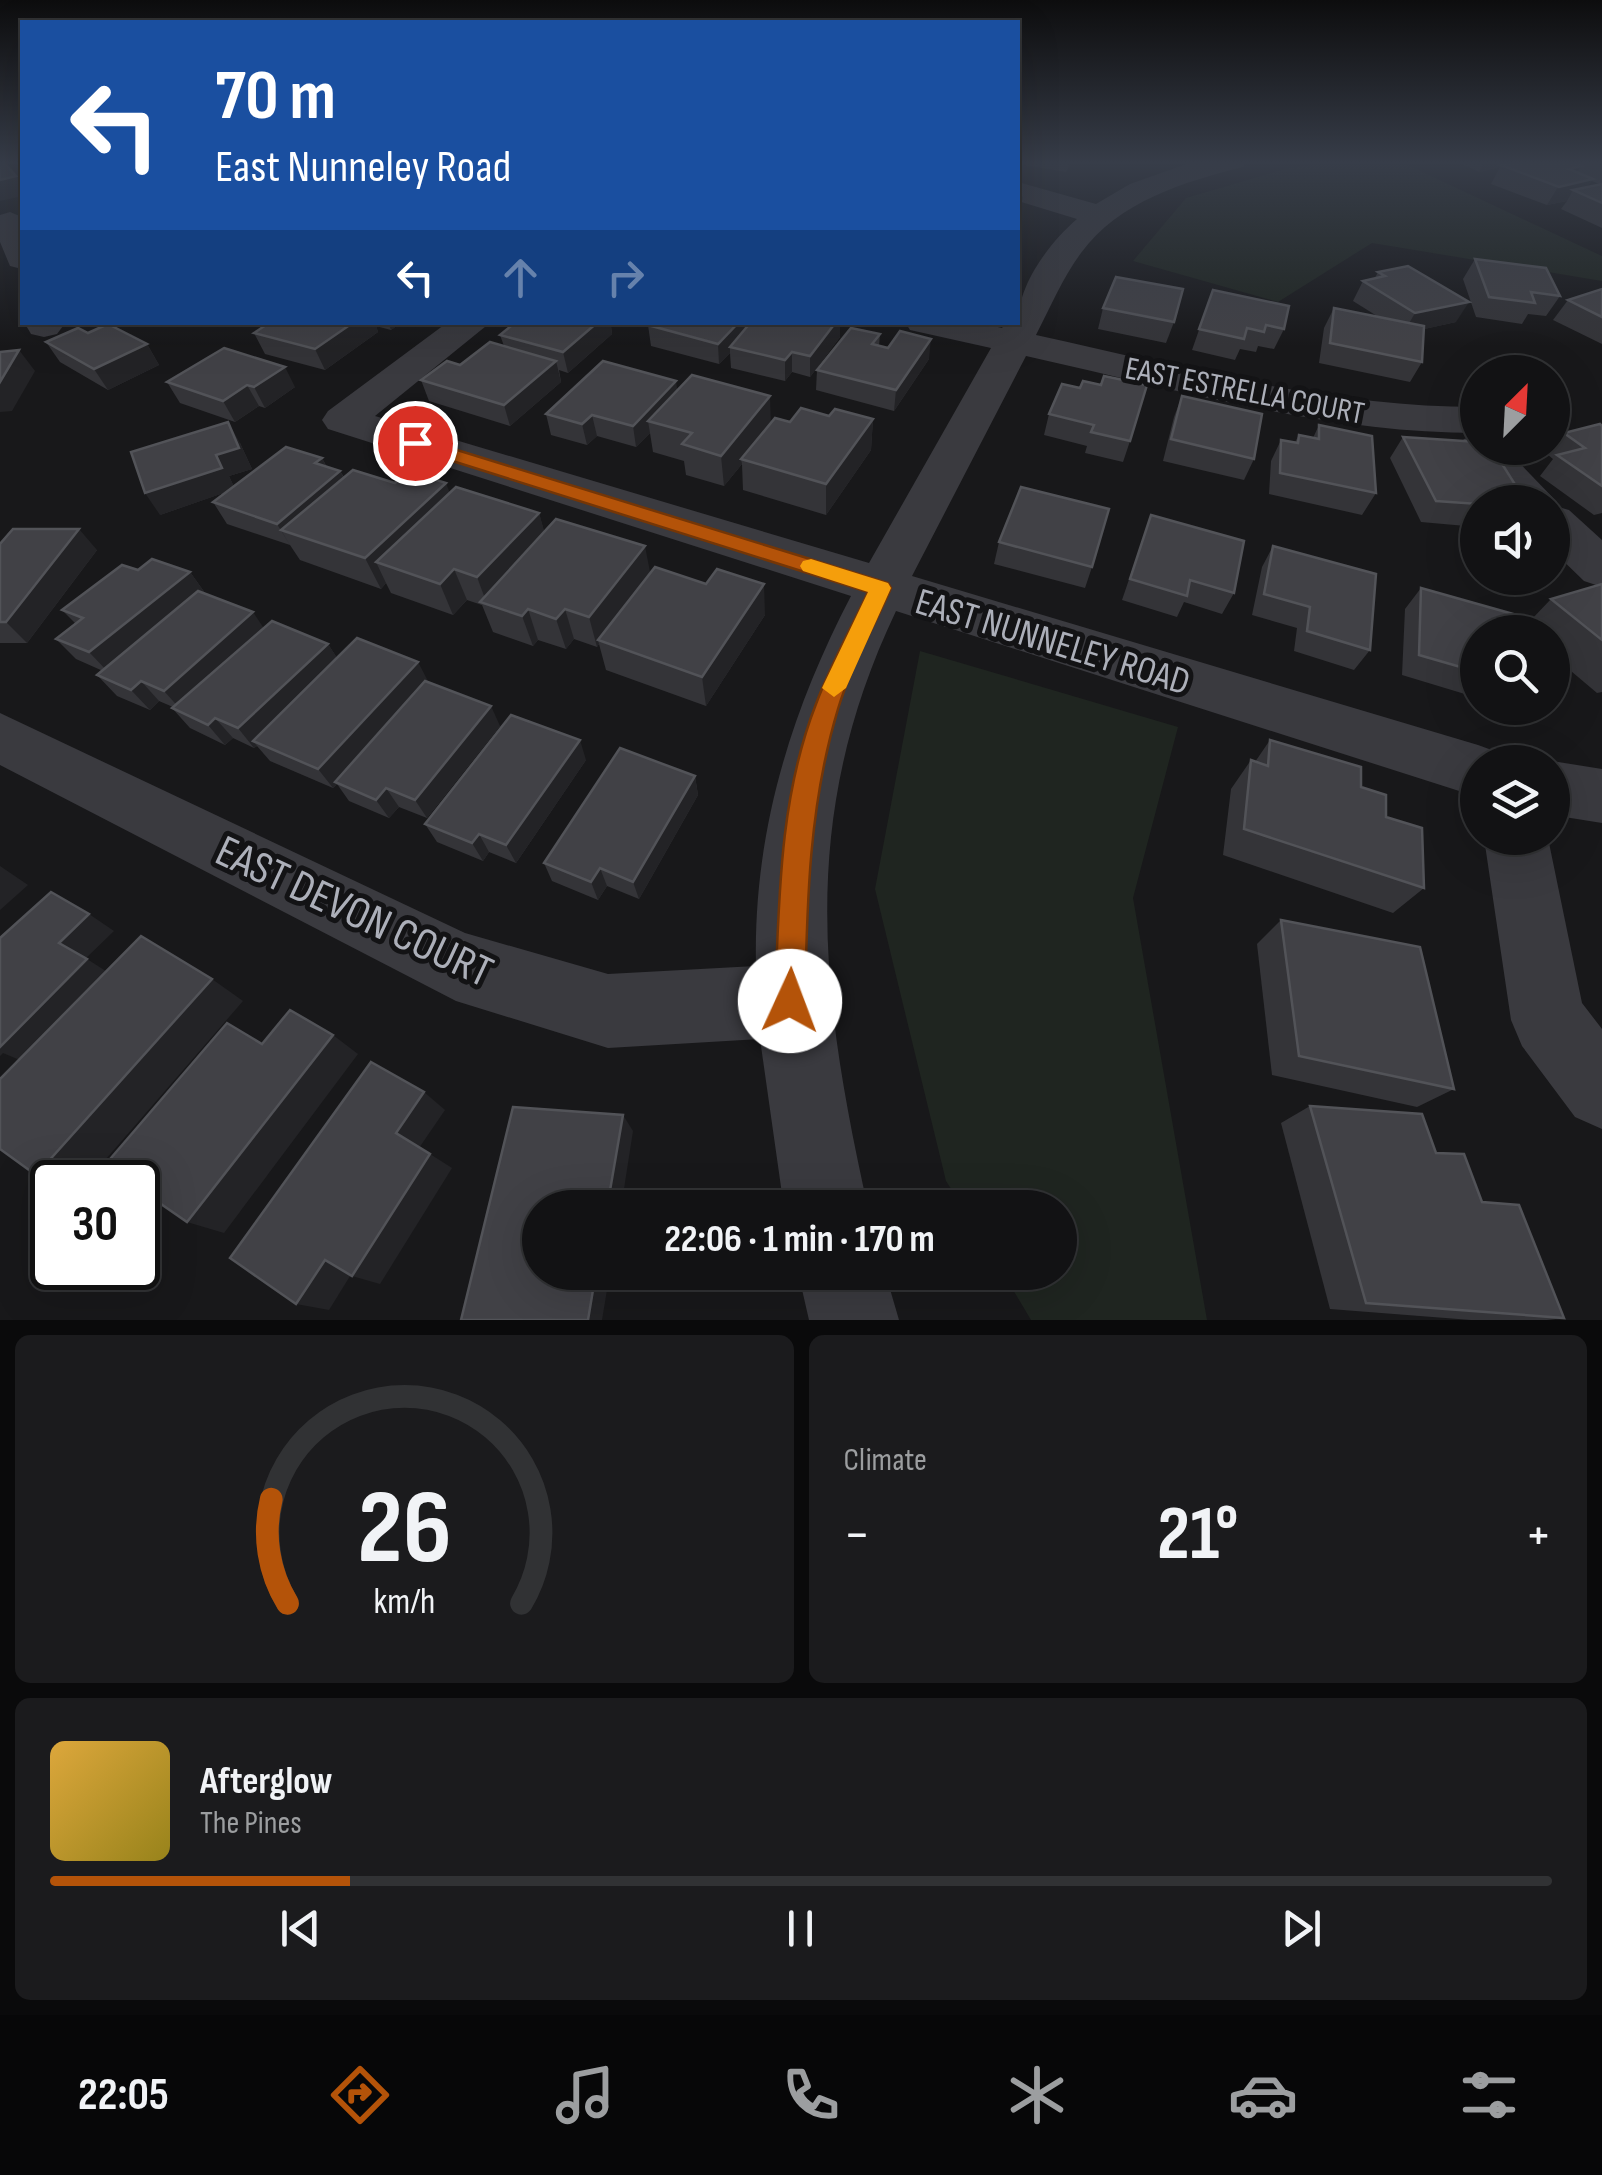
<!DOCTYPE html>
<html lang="en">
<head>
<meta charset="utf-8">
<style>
	:root { --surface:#121214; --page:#1b1b1d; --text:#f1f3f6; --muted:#9c9ea0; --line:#313234; --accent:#b45309 }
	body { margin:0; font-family:"Sofia Sans Condensed",sans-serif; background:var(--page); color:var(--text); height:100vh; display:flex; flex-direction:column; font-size:38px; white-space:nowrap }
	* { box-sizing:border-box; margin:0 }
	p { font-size:32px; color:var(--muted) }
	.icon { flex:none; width:55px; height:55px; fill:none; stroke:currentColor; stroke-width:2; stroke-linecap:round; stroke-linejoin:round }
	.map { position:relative; height:1320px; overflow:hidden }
	.sheet { display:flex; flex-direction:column; gap:15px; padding:15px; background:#0a0a0b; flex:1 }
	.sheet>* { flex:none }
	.hud { position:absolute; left:20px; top:20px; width:1000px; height:305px; border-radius:0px; box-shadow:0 10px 40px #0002,0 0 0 2px var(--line); background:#1a4fa0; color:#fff; overflow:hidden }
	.needle { width:65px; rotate:24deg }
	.fabs { position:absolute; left:1460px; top:355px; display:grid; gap:20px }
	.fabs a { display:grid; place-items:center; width:110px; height:110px; border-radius:50%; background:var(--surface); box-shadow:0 10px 40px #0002,0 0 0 2px var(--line); font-size:50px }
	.speed { position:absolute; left:30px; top:1160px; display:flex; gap:20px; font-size:50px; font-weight:700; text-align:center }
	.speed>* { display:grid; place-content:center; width:130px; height:130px; border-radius:50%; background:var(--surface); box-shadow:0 10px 40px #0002,0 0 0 2px var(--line); line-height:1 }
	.speed .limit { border:5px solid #111; border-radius:15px; background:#fff; color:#111 }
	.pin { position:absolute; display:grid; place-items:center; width:85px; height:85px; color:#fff; margin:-42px; border:5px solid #fff; border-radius:50%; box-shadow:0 2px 10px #0007 }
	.me { position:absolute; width:110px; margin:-55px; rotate:2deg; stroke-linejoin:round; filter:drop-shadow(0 0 8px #0008) }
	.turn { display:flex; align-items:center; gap:35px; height:210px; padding:0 30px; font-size:45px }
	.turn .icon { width:130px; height:130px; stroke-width:2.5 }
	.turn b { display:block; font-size:70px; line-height:85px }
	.lanes { display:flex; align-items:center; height:95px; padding:0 30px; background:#0003; justify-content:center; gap:50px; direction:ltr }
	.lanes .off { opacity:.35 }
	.big { font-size:75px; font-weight:700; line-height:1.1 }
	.sheet .tile { flex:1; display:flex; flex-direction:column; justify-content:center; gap:15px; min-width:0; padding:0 35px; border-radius:15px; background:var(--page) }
	.sheet .dial { align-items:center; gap:0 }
	.dial svg { height:260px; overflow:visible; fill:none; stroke:var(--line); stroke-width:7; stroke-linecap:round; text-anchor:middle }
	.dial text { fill:var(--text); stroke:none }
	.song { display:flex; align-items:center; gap:30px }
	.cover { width:120px; height:120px; border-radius:15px; background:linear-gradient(135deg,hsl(40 70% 55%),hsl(50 70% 35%)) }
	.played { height:10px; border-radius:5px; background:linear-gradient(90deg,var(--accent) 20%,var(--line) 20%) }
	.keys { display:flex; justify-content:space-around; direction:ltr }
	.heat { display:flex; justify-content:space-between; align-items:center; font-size:55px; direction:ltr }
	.sheet .tiles { flex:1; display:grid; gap:15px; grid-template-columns:1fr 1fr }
	.tile:last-child { grid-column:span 2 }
	.trip { position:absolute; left:522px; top:1190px; width:555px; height:100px; border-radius:50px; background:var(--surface); box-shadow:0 10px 40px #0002,0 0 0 2px var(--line); font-weight:700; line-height:100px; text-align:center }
	.dock { display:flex; height:160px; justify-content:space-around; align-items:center; background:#070708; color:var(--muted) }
	.dock .icon { width:70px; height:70px }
	.dock .current { color:var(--accent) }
	.dock b { font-size:45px; color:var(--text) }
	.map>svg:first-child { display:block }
	.green { fill:#1f2520 }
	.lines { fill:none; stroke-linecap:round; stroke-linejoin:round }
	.minor { fill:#3a3a3f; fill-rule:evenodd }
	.wall { fill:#343438 }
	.shaded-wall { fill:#232326 }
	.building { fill:#414146; stroke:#525358; stroke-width:2.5 }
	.route { fill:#b45309; stroke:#753606; stroke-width:2.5 }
	.slow { fill:#f59e0b }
	.labels { text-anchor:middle; stroke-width:10; stroke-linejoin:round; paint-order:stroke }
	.far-street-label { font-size:32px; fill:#acafb9; stroke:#131315 }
	.street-label { font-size:38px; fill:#acafb9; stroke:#131315 }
	.near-street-label { font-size:45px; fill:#acafb9; stroke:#131315 }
</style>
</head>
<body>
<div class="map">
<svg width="1602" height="1320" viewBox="0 0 1602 1320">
	<rect width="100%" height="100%" fill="#18181a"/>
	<!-- green -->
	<g class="green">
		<path d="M1349 161H1399L1602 256V281L1372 243 1278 302 1133 261 1186 198 1288 168Z"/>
		<path d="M920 651 1178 727 1133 898 1207 1320H1031L1003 1273 1060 1272V1208L963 1207 946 1181 875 889Z"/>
	</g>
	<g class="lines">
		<!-- minor -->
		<g class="minor">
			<path d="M1195 161H1247L1243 167C1184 182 1119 201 1081 253 1063 277 1050 308 1036 335 1182 367 1327 407 1478 407V433C1324 433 1175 389 1026 356L912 576 1478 745 1500 753 1504 762H1478V797L896 611C798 817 820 992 868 1208H784L760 1039 608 1048 456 1001 0 765V713L465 933 608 974 756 966C753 834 790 713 851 596L328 429 322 420 328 411 448 322H491L375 416 869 563 991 348 910 330 905 322H977L1002 328 1006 322H1018C1018 285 1049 243 1077 219L1018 201V182L1096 204 1130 184Z"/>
			<path d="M1552 161H1591L1602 165V185L1556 167Z"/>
			<path d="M10 212 22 217V269L10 266 0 242V215Z"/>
			<path d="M24 322H62L63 326 57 334 44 337 31 334Z"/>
			<path d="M1478 435V448H1505L1557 502 1555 506 1569 510 1602 540V587L1584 581 1552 550V502H1508L1458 448 1464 439Z"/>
			<path d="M1552 761 1602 769V823L1552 815Z"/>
			<path d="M1484 838H1548L1582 1003 1602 1029V1129L1575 1117 1522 1046 1511 1020Z"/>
			<path d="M798 1272H885L899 1320H809Z"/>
		</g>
	</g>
	<!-- wall -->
	<g class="wall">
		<path d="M1018 161H1072L1066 172 1018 164Z"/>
		<path d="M1456 161H1518L1577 172 1593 179 1587 187 1602 184V228L1561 209 1567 201 1547 205 1491 184 1500 167 1479 172Z"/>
		<path d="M1475 259 1560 296 1546 316 1528 314 1522 324 1476 317 1463 279Z"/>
		<path d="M1378 272 1456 322 1424 329 1422 362 1410 382 1319 363 1324 328 1334 308 1377 316 1353 301 1363 281 1375 278Z"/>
		<path d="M1602 289V344L1553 320 1568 300Z"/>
		<path d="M1213 290 1284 329 1274 349 1258 346 1256 352 1240 349 1235 360 1192 350Z"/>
		<path d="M1103 308 1174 322 1166 343 1098 329Z"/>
		<path d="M124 322H175L126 327Z"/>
		<path d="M259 322H402L391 330 376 326 378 332 325 370 265 354 254 333 262 328Z"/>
		<path d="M516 322H618L613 327 611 326 612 334 568 373 559 370 561 382 510 426 429 401 421 380 504 346 500 335Z"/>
		<path d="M651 322H840V337L810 377 792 372 785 381 731 368 730 353 719 364 651 346 648 325Z"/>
		<path d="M88 333 147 344 159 365 108 390 60 362 46 342Z"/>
		<path d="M880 334 879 346 929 359 894 411 816 390 817 370Z"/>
		<path d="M167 382 295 387 265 408 259 406 235 422 180 403Z"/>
		<path d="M1101 385 1130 441 1123 462 1085 453 1087 446 1044 435 1049 414 1080 388Z"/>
		<path d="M677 390 771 423 790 422 829 416 873 419 871 450 826 515 743 490 742 464 724 486 686 475 684 461 653 452 650 433 636 447 597 436 587 445 551 435 546 414Z"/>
		<path d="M1182 396 1254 459 1244 480 1163 461 1174 417Z"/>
		<path d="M1319 425 1376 493 1362 515 1269 494 1271 461 1281 440 1295 442 1299 435 1313 438Z"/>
		<path d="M1602 426V513L1594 515 1540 476 1553 459 1547 454 1564 433Z"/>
		<path d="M1403 437 1523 497 1519 502H1478L1477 527 1421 522 1390 458Z"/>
		<path d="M240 443 252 469 229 476 234 487 322 458 327 467 340 471 344 477 395 483 449 493 539 513 544 532 650 574 765 615 706 706 606 670 599 644 597 647 574 639 566 649 538 640 533 646 493 632 482 605 467 600 453 615 391 593 386 583 381 589 300 560 290 545 227 524 213 502 226 492 160 515Z"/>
		<path d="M1151 515 1234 593 1222 614 1184 602 1177 617 1122 600Z"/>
		<path d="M999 542 1092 567 1085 588 994 564Z"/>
		<path d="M0 544 97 550 27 643H0Z"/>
		<path d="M1273 546 1370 650 1354 670 1294 651 1297 628 1252 615 1262 567Z"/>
		<path d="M138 570 190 572 205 593 263 628 328 644 337 658 428 683 500 726 427 818 399 807 389 818 349 801 337 784 333 788 270 761 257 746 254 748 233 738 225 745 190 728 172 708 173 707 159 701 150 710 117 696 97 675 103 671 76 659 56 639 75 623 62 610Z"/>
		<path d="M1602 584V692L1597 693 1552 655V632H1478V698L1402 675 1405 609 1421 588 1531 620 1551 599Z"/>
		<path d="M1270 740 1361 787 1386 817 1424 888 1393 913 1223 855 1231 789 1251 760 1255 762Z"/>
		<path d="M586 760 516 863 489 852 483 861 437 842 425 824Z"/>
		<path d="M695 776 698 795 639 899 607 886 598 900 552 881 544 863Z"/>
		<path d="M1281 920 1454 1089 1417 1107 1272 1075 1257 944Z"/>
		<path d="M1310 1106 1436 1153 1482 1202 1564 1318 1547 1320H1471L1330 1309 1281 1123Z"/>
	</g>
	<!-- shaded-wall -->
	<g class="shaded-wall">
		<path d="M1485 161H1518L1479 172Z"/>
		<path d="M1581 166 1570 184 1593 179 1582 194 1573 190 1567 201 1547 205 1569 169Z"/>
		<path d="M16 176 22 187V196L0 201V180Z"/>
		<path d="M1023 196 1019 215 1018 218V204Z"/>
		<path d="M1469 302 1456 322 1403 334 1415 313Z"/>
		<path d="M354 322H375L378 332 325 370 315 349Z"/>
		<path d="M388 322H402L391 330Z"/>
		<path d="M598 322H610L612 334 568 373 563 352Z"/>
		<path d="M739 322H759L730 347V353L719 364 718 344Z"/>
		<path d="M836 322H840V337L810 377V356Z"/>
		<path d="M931 339 929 359 894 411 896 390Z"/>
		<path d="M147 344 159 365 108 390 94 369Z"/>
		<path d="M19 350 35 371 12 411 0 412V382Z"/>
		<path d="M792 352V372L785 381V360Z"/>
		<path d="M556 361 561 382 510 426 504 405Z"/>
		<path d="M285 367 295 387 265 408 254 387Z"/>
		<path d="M676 381 679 402 648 421 650 433 636 447 633 426Z"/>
		<path d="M247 385 259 406 235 422 223 401Z"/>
		<path d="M770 396 771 427 741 459 742 464 724 486 721 456Z"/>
		<path d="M592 415 597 436 587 445 582 424Z"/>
		<path d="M873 419 871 450 826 515V484Z"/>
		<path d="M228 422 240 443 252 469 229 476 235 489 160 515 145 493 216 455Z"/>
		<path d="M322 458 332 478 340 471 351 492 281 530 290 545 277 524 315 463Z"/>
		<path d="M446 483 458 514 376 562 386 583 381 589 365 558Z"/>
		<path d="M539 513 548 544 487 604 477 577Z"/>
		<path d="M79 529 97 550 27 643 6 622Z"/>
		<path d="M645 546 651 577 598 640 599 644 597 647 589 617Z"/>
		<path d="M454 569 467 600 453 615 440 584Z"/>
		<path d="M190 572 205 593 109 673 89 652Z"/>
		<path d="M764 584 765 615 706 706 702 677Z"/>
		<path d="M528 609 538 640 533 646 522 616Z"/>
		<path d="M565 609 574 639 566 649 556 619Z"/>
		<path d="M253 612 267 633 182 711 164 691Z"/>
		<path d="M328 644 341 664 253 741 257 746 254 748 238 728Z"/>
		<path d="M418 662 429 683 335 782 337 784 333 788 318 769Z"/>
		<path d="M141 681 159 701 150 710 131 690Z"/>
		<path d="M491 706 500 726 427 818 415 800Z"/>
		<path d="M215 718 233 738 225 745 208 725Z"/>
		<path d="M580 740 586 760 516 863 506 845Z"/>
		<path d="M695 776 698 795 639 899 633 882Z"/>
		<path d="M386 788 399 807 389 818 376 800Z"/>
		<path d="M479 834 489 852 483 861 472 843Z"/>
		<path d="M0 866 28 885 0 910Z"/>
		<path d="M600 868 607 886 598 900 591 882Z"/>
		<path d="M89 914 114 931 85 959 59 943Z"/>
		<path d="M87 959 112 975 27 1063 3 1053 0 1056V1046Z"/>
		<path d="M212 979 243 1001 86 1182H60L36 1175Z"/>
		<path d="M333 1035 358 1054 224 1233 187 1222Z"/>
		<path d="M424 1092 445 1110 419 1148 396 1133Z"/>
		<path d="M623 1115 633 1131 621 1208H607Z"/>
		<path d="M430 1154 452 1168 380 1284 352 1276Z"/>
		<path d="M325 1260 355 1268 329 1310 296 1304Z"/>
		<path d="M596 1272H610L602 1320H588Z"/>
	</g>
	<!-- building -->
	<g class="building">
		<path d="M0 161H3L16 176 0 180Z"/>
		<path d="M1521 161H1567L1581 166 1569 169 1593 179 1559 187 1501 165Z"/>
		<path d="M1602 184V203L1573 190Z"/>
		<path d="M1475 259 1546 268 1560 296 1531 292 1535 303 1489 297Z"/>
		<path d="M1408 266 1469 302 1415 313 1363 281 1385 276 1378 272Z"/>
		<path d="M1116 277 1183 289 1174 322 1103 308Z"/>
		<path d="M1602 289V317L1568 300Z"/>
		<path d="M1213 290 1289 306 1284 329 1266 325 1264 332 1247 328 1244 339 1199 329Z"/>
		<path d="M1334 308 1424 326 1422 362 1330 343Z"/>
		<path d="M267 322H354L315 349 254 333 269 323Z"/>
		<path d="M516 322H598L563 352 500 335Z"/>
		<path d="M651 322H739L718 344 648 325Z"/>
		<path d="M751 322H836L810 356 792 352 785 360 730 347Z"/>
		<path d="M108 324 147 344 94 369 46 342 78 328 88 333Z"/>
		<path d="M851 328 880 334 872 344 888 348 900 331 931 339 896 390 817 370Z"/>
		<path d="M490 342 556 361 504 405 421 380 447 361 460 365Z"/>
		<path d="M224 348 285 367 254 387 247 385 223 401 167 382Z"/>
		<path d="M19 350 0 382V352Z"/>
		<path d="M603 361 676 381 633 426 592 415 582 424 546 414Z"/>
		<path d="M692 375 770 396 721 456 682 444 692 433 648 421Z"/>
		<path d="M1104 376 1147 385 1130 441 1091 432 1094 425 1049 414 1062 384 1080 388 1083 381 1101 385Z"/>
		<path d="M1182 396 1262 414 1254 459 1171 439Z"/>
		<path d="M801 408 829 416 835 409 873 419 826 484 741 459 775 418 790 422Z"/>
		<path d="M228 422 239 448 216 455 222 468 145 493 131 452Z"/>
		<path d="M1600 424 1602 426V486L1557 455 1585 448 1564 433Z"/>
		<path d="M1319 425 1372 436 1376 493 1280 473 1281 440 1298 443 1299 435 1319 439Z"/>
		<path d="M1403 437 1478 442V448H1492L1523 497 1486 494 1491 502H1478V504L1436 501Z"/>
		<path d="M286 447 322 458 315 463 340 471 277 524 213 502Z"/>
		<path d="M353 470 395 483 408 471 446 483 365 558 281 530Z"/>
		<path d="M456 487 539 513 477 577 454 569 440 584 376 562Z"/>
		<path d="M1021 487 1109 509 1092 567 999 542Z"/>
		<path d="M1151 515 1244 541 1234 593 1190 580 1187 596 1130 579Z"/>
		<path d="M556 519 645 546 589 617 565 609 556 619 528 609 522 616 480 602Z"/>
		<path d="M13 529H79L6 622H0V544Z"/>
		<path d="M1273 546 1376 574 1370 650 1307 631 1310 607 1264 594Z"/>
		<path d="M152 559 190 572 89 652 56 639 83 618 62 610 122 565 138 570Z"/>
		<path d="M655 567 706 584 717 569 764 584 702 677 598 640Z"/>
		<path d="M1602 584V640L1551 599Z"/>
		<path d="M1421 588 1531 619 1532 632H1478V672L1419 655Z"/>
		<path d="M198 591 253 612 164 691 141 681 131 690 97 675Z"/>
		<path d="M272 621 328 644 238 728 215 718 208 725 172 708Z"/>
		<path d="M357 638 418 662 318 769 253 741Z"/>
		<path d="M425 681 491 706 415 800 386 788 376 800 335 782Z"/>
		<path d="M511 715 580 740 506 845 479 834 472 843 425 824Z"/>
		<path d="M1270 740 1361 767V787L1386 795V817L1422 828 1424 888 1244 829 1251 760 1268 766Z"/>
		<path d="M620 748 695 776 633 882 600 868 591 882 544 863Z"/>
		<path d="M51 892 89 914 59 943 87 959 0 1047V938Z"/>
		<path d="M1281 920 1420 947 1454 1089 1299 1056Z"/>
		<path d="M141 936 212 979 36 1175 0 1149V1079Z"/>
		<path d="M290 1010 333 1035 187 1222 138 1188V1182H130L105 1165 227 1023 262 1044Z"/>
		<path d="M371 1062 424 1092 396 1133 430 1154 352 1276 325 1260 296 1304 230 1258Z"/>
		<path d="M1310 1106 1422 1114 1436 1153 1464 1154 1482 1202 1519 1205 1564 1318 1366 1303Z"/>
		<path d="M513 1107 623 1115 607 1208H540V1272H596L588 1320H461Z"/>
	</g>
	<!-- sky -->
	<linearGradient id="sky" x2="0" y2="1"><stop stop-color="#0d0d0e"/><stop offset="0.47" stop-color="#373d49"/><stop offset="1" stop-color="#373d49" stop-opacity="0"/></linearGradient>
	<rect width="1602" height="346" fill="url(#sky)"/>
	<!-- route -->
	<path class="route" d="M415 437 888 583 891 588C874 627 850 668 838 709 809 805 807 901 805 1001L801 1012 790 1016 779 1012 775 1001C779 901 779 798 816 704 830 666 851 629 868 592L408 447V439Z"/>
	<!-- slow -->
	<path class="slow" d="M811 559 888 583 891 588 846 688 834 697 822 688 868 592 803 571 800 566 803 561Z"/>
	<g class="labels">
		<!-- far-street labels -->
		<g class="far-street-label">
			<text transform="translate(1245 390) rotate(11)" y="11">EAST ESTRELLA COURT</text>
		</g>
		<!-- street labels -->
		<g class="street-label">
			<text transform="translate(1053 641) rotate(17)" y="13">EAST NUNNELEY ROAD</text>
		</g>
		<!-- near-street labels -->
		<g class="near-street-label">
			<text transform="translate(355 910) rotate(25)" y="16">EAST DEVON COURT</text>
		</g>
	</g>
</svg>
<div class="fabs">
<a><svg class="needle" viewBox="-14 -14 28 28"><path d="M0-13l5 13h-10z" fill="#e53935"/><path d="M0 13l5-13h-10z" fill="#9c9ea0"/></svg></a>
<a><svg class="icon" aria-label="sound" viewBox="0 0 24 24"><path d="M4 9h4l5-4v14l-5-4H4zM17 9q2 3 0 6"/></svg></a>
<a><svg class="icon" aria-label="search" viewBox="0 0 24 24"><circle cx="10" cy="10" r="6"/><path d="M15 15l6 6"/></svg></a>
<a><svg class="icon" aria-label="layers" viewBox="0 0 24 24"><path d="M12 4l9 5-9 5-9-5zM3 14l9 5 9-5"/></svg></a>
</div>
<div class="speed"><div class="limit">30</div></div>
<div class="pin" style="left:415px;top:443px;background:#d93025"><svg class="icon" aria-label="arrive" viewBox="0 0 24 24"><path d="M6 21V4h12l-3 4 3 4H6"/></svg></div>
<svg class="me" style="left:790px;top:1001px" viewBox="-20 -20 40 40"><circle r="19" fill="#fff"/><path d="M0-13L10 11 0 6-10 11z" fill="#b45309"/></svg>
<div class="trip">22:06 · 1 min · 170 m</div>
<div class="hud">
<div class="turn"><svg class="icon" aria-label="left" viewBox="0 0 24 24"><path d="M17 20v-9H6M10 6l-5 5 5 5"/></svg><div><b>70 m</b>East Nunneley Road</div></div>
<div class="lanes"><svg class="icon" aria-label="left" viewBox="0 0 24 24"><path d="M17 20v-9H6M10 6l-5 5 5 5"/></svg><svg class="icon off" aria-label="ahead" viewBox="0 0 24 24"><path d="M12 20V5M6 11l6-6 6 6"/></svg><svg class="icon off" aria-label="right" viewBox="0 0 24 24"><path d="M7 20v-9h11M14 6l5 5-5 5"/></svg></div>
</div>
</div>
<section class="sheet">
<div class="tiles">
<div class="tile dial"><svg viewBox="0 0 100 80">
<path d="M14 69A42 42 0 1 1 86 69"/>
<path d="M14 69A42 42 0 0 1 9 37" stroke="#b45309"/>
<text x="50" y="56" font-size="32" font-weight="700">26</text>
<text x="50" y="72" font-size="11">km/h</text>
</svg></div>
<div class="tile"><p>Climate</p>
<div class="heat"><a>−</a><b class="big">21°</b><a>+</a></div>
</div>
<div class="tile">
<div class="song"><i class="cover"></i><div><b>Afterglow</b><p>The Pines</p></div></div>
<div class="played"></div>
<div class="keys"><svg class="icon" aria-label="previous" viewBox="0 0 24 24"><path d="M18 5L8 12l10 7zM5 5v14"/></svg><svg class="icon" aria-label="pause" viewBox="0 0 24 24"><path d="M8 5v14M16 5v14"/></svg><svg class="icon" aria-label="next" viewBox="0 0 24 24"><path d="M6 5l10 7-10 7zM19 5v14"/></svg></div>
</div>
</div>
</section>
<nav class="dock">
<b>22:05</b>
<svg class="icon current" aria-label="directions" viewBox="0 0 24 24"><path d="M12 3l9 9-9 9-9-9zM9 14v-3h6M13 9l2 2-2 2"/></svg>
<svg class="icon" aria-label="music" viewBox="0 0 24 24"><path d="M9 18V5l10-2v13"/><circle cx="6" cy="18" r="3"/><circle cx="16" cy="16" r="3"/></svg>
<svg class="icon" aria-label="phone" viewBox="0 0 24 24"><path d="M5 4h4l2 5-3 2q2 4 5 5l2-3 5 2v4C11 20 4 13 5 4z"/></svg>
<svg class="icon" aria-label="climate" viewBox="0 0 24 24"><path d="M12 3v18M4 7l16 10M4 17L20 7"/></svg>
<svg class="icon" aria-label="car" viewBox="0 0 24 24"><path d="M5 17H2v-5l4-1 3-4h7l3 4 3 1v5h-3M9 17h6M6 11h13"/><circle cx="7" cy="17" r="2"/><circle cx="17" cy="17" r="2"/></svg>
<svg class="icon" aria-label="filters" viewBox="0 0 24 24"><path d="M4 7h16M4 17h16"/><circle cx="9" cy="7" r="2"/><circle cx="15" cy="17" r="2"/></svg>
</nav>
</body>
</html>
